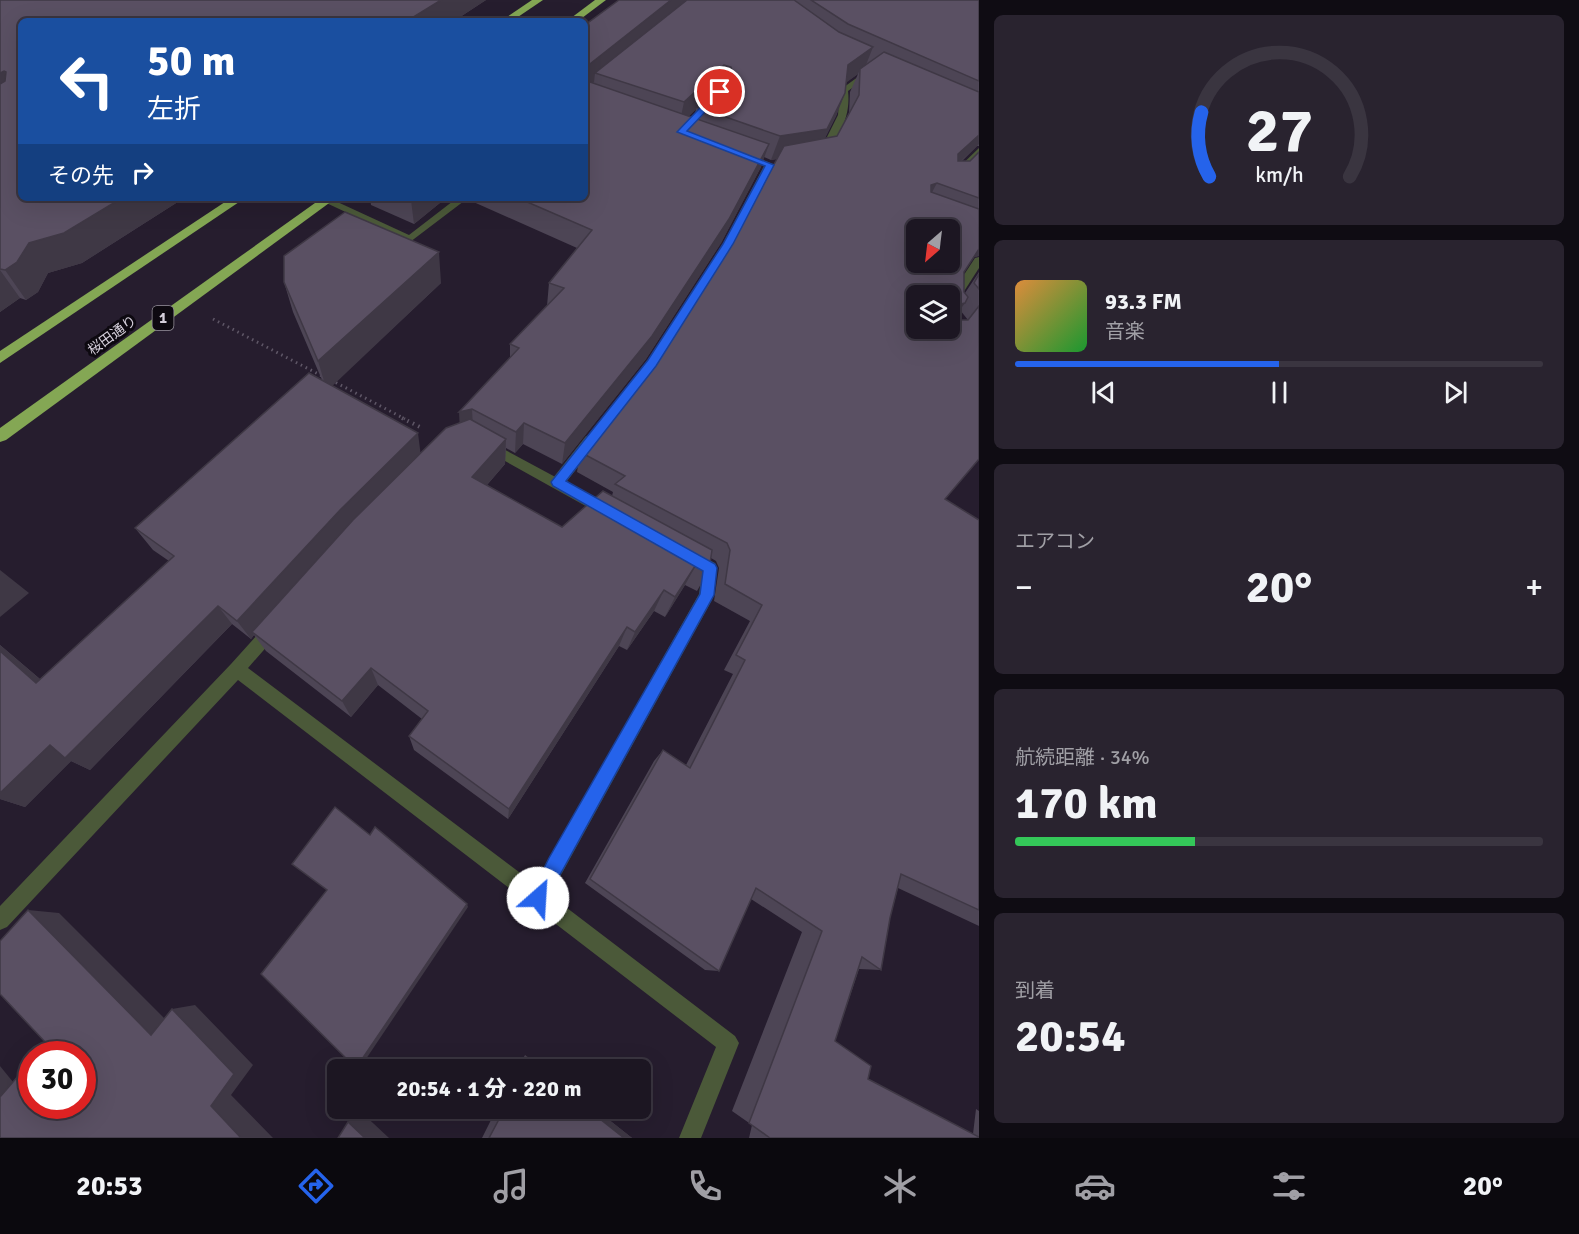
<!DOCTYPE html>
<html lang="ja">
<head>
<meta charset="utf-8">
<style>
	:root { --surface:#1c1622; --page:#29232f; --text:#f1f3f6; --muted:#a09fa5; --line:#3a3540; --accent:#2563eb }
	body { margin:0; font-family:Signika,"Noto Sans JP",sans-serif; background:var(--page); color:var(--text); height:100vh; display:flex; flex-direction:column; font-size:22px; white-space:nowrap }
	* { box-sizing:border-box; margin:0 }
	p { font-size:20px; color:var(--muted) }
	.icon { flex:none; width:33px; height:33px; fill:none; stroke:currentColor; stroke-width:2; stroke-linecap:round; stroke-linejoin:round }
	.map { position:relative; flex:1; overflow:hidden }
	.drawer { display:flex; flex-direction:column; gap:15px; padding:15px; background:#0f0c13; width:600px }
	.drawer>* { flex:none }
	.top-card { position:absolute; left:18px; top:18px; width:570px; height:183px; border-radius:9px; box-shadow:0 6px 24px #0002,0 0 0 2px var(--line); background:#1a4fa0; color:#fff; overflow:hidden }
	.needle { width:39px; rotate:208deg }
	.fabs { position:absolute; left:906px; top:219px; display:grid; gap:12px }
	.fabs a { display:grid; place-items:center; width:54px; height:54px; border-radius:9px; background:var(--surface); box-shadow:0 6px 24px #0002,0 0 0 2px var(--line); font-size:30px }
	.speed { position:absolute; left:18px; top:1041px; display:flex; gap:12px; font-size:30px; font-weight:700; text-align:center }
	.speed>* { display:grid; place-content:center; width:78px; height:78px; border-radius:50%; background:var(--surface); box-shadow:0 6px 24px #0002,0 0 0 2px var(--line); line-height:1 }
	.speed .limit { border:9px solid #d22; background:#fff; color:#111 }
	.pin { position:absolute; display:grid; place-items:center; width:51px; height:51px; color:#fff; margin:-26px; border:3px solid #fff; border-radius:50%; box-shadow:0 2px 6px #0007 }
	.me { position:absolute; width:66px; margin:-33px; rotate:26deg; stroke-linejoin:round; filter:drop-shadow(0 0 4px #0008) }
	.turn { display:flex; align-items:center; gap:21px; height:126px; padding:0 30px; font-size:27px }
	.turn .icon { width:78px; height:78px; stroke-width:2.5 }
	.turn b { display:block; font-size:42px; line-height:51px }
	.then { display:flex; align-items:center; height:57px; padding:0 30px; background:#0003; gap:12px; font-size:22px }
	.big { font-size:45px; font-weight:800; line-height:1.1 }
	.drawer .tile { flex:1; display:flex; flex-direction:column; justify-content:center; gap:9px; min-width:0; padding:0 21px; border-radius:9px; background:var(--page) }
	.drawer .dial { align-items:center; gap:0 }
	.dial svg { height:156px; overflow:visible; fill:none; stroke:var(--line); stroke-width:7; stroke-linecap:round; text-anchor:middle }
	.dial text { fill:var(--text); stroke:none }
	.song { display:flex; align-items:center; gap:18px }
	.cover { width:72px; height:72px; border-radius:9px; background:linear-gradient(135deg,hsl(30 70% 55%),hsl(130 70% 35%)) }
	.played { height:6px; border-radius:3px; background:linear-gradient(90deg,var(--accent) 50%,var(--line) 50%) }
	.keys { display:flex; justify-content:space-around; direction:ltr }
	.heat { display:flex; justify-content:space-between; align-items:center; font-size:33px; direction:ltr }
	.charge { height:9px; border-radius:4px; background:linear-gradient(90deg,#34c759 34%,var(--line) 0) }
	.trip { position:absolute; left:327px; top:1059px; width:324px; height:60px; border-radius:9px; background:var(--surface); box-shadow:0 6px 24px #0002,0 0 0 2px var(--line); font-weight:800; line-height:60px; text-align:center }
	.dock { display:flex; height:96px; justify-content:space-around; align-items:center; background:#0b090e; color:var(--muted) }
	.dock .icon { width:42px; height:42px }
	.dock .active { color:var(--accent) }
	.dock b { font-size:27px; color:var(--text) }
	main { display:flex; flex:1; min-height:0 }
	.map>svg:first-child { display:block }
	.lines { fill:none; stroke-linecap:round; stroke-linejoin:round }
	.path-far1 { stroke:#5f5767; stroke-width:3; stroke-dasharray:1.5 4; stroke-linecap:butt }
	.path { stroke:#5f5767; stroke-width:4; stroke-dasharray:1.5 4.5; stroke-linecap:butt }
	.lane { fill:#4b5939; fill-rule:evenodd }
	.street { fill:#4b5939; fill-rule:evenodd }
	.highway { fill:#84a754; fill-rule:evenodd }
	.wall { fill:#4d4555; fill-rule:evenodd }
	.shaded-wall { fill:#3f3845 }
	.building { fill:#5a5063; stroke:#3f3845; stroke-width:1.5; fill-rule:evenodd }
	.route { fill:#2563eb; stroke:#184099; stroke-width:1.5 }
	.labels { text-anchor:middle; stroke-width:6; stroke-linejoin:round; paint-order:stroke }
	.far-street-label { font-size:14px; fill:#d4ceda; stroke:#0d0910 }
	.shield { fill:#0d0910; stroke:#98939d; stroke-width:1.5 }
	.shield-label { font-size:15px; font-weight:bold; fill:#d4ceda }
</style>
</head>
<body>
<main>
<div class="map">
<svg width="979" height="1138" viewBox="0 0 979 1138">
	<rect width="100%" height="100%" fill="#261d2e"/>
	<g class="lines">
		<!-- path-far1 -->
		<g class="path-far1">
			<path d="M213 319 324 377"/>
			<path d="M331 380 405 419"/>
		</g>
		<!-- path -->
		<path class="path" d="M402 418 420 427"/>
		<!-- lane -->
		<g class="lane">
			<path d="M866 71 873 73 848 91C851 115 840 135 827 155H821L819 153 838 115 840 90Z"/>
			<path d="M979 148V157L959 177H953V173Z"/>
			<path d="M743 154H749L775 165 733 244 655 368H647L645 365 647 362 723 244 764 166 743 158Z"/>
			<path d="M457 198H468L410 242 322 201 331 199 409 235Z"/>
			<path d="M979 257V268L954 307 950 308V296L975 258Z"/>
			<path d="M591 435 598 440 596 444 563 486H553L551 482 553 478 586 436Z"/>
		</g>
		<!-- street -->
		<path class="street" d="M472 432 715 563 717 568 712 600 550 895 735 1036 739 1043 701 1138H679L716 1047 238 680 7 927 0 930V906L231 664 349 533 437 444 445 439ZM471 442 702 571 699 594 535 884 248 668 359 541 447 452Z"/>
		<!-- highway -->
		<g class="highway">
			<path d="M532 0H543L512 21H501Z"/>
			<path d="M595 0H606L578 21H567Z"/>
			<path d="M231 198H245L0 363V351Z"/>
			<path d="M322 198H336L6 440 0 442V428Z"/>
		</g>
	</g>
	<!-- wall -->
	<g class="wall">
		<path d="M0 0H486L454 21H21V198H184L82 263 48 273 38 292 26 300 20 298 0 312Z"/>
		<path d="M619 0H979V146H977L962 161H970L979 152V256L974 257 964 272V292L965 293 979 272V459L945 499 979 520V926L898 888 890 918 881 970 859 969 835 1041 868 1079 973 1134 976 1109 979 1111V1138H749L752 1125 732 1111 802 932 751 899 719 971 705 970 585 883 654 761 663 750 686 765 733 674 724 670 750 621 714 601 719 568 716 561 711 558 709 570 697 591 685 585 665 617 654 611 627 650 619 646 508 819 414 750 409 736 422 719 378 685 351 717 266 651 254 635 251 639 232 624 90 770 71 761 25 807 0 799V645L40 679 169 561 153 550 135 528 322 380 293 312 284 282 441 283 332 385 421 453 459 423 510 358V344L547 306 549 283 577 248 469 200V198H585V25ZM858 74 850 92 849 113 837 136 825 138 836 116 845 93 846 82ZM696 109 694 118 689 116ZM764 157 771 160 777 159 743 222 664 345 580 452 577 472 613 492 612 496 562 527 487 485 505 464 506 448 515 453 523 444 562 464 646 359 721 243 761 167ZM960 310 968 320H956V316Z"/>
		<path d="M370 198H446L414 224 371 205Z"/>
		<path d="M525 1055 544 1070H518Z"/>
		<path d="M497 1108H594L632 1138H482Z"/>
	</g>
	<!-- shaded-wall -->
	<g class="shaded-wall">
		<path d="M441 0H486L454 21H407Z"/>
		<path d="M671 0H693L595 73 594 82 585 89 586 67Z"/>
		<path d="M873 47 864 70 860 69 858 74 839 88 848 65Z"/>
		<path d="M724 65 718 88 697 107 696 109 679 126 684 102Z"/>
		<path d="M4 71 20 101 0 111V73Z"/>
		<path d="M845 93 836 116 818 152 771 160 780 136Z"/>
		<path d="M979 135V144L977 146 944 177 958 154Z"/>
		<path d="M769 144 761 167 721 243 646 359 562 464 565 443Z"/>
		<path d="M937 183 924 207 931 185Z"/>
		<path d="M122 198H184L82 263 48 273 38 292 26 300 5 270 29 243Z"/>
		<path d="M414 198H446L414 224 411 200Z"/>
		<path d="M979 248V256L973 257Z"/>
		<path d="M439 252 441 283 327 391 318 361Z"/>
		<path d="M0 270 20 298 0 312Z"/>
		<path d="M965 303 950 324V319L961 304Z"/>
		<path d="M472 409 473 430 460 433 459 412Z"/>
		<path d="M524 423 523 444 515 453 516 432Z"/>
		<path d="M418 433 421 457 252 632 254 635 251 639 237 621 340 510Z"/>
		<path d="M506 439 505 464 473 501 472 477Z"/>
		<path d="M697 563 685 585 665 617 675 597Z"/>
		<path d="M0 570 29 593 0 617Z"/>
		<path d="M664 590 654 611 627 650 635 632Z"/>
		<path d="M218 606 232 624 90 770 71 761 25 807 0 799V793L50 745Z"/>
		<path d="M627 627 619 646 508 819 509 809Z"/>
		<path d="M0 645 62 698 36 683 0 651Z"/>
		<path d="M371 668 378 685 351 717 342 701Z"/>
		<path d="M467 904 468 907 366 1059 356 1068Z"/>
		<path d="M28 910 59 913 175 1029 151 1035Z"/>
		<path d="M195 1005 253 1065 231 1095 273 1138H241L211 1106 172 1009Z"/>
		<path d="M525 1055 544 1070H536L528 1063Z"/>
		<path d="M0 1066 26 1098 0 1106Z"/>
		<path d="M586 1108H594L632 1138H624Z"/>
		<path d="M358 1109 389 1138H365L348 1122Z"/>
	</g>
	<!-- building -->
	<g class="building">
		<path d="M0 0H441L407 21H21V198H122L64 233 29 243 17 262 5 270 0 269V84L5 81 6 72 4 71 0 73Z"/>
		<path d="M619 0H671L586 67 587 81 769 144 729 219 652 336 565 443 524 423 516 432 472 409 459 412 519 348 510 344 564 288 549 283 592 230 518 198H585V25Z"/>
		<path d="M687 0H794L839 32 873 47 848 65 845 93 827 129 780 136 697 107 732 70 731 67 724 65 684 102 595 73Z"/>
		<path d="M811 0H979V81L848 24Z"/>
		<path d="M884 52 979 92V135L958 154V161H970L979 152V198L937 183 931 185V192L979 209V249L964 272V292L968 297 965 303 961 304 956 311V320H968L979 306V459L945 499 979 520V910L901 874 890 918 881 970 862 957 835 1041 871 1066 868 1079 979 1137V1138H770L749 1123 822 931 756 888 719 971 590 879 663 750 690 768 745 660 736 655 762 605 725 584 730 550 727 543 615 484 625 476 580 452 664 345 743 222 784 146 837 136 859 95 860 69ZM916 230H950V262H916ZM916 296H950V328H916Z"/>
		<path d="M345 212 439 252 318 361 284 282V256Z"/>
		<path d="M979 274V289L974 283Z"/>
		<path d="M309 373 418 433 340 510 237 621 218 606 65 758 50 745 0 793V651L36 683 174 556 135 528Z"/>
		<path d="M470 419 506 439 472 477 562 527 603 491 712 550 709 570 697 563 675 597 664 590 635 632 627 627 509 809 409 736 428 711 371 668 342 701 252 632 353 520 446 428Z"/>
		<path d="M335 807 370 835 375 827 467 904 356 1068 261 974 327 890 292 864Z"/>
		<path d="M28 910 151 1035 172 1009 234 1074 211 1106 241 1138H0V1097L32 1060V1106H82V1054H36L46 1043 0 994V941Z"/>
		<path d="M528 1063 536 1070H525Z"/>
		<path d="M505 1108H586L624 1138H489Z"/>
		<path d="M348 1122 365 1138H338Z"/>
	</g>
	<!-- route -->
	<path class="route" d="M717 90 724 92 687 131 774 165 733 244 656 366 566 481 715 564 717 568 714 595 544 904 538 907 532 904 529 898 549 858 700 594 703 571 553 486 551 482 648 360 723 244 765 166 677 132Z"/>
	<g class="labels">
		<!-- far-street labels -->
		<g class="far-street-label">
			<text transform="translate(112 335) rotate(-36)" y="5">桜田通り</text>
		</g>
		<!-- shield labels -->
		<rect class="shield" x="152.5" y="306" width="21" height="24" rx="4.5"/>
		<g class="shield-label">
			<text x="163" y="323">1</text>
		</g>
	</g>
</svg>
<div class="fabs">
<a><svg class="needle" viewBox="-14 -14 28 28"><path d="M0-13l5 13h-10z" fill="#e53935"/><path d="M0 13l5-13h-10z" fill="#a09fa5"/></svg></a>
<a><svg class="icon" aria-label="layers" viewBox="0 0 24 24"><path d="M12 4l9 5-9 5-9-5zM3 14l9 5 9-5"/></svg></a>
</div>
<div class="speed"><div class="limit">30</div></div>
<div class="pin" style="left:720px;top:92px;background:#d93025"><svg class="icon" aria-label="arrive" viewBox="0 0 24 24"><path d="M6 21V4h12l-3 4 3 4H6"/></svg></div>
<svg class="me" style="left:538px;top:898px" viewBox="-20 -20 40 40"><circle r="19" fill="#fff"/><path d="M0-13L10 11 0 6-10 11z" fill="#2563eb"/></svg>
<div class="trip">20:54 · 1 分 · 220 m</div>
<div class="top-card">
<div class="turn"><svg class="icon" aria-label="left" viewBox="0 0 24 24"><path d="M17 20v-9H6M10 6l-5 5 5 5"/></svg><div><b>50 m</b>左折</div></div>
<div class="then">その先<svg class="icon" aria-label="right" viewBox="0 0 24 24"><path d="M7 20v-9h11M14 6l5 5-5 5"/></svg></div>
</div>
</div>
<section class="drawer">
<div class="tile dial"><svg viewBox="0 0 100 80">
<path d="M14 69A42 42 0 1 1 86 69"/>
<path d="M14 69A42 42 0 0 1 10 36" stroke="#2563eb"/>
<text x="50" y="56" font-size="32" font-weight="700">27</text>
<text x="50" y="72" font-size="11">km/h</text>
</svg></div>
<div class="tile">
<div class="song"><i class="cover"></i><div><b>93.3 FM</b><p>音楽</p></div></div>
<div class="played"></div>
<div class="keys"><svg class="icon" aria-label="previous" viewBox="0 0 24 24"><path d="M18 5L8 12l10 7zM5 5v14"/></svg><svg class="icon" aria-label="pause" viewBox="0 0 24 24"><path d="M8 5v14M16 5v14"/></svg><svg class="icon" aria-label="next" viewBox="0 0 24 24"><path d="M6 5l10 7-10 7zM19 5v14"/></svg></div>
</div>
<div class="tile"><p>エアコン</p>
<div class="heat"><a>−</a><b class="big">20°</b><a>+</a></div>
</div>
<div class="tile"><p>航続距離 · 34%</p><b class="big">170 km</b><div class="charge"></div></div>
<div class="tile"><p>到着</p><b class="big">20:54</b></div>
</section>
</main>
<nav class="dock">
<b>20:53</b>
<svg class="icon active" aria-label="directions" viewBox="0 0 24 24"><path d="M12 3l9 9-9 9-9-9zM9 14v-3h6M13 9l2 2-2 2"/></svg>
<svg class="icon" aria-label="music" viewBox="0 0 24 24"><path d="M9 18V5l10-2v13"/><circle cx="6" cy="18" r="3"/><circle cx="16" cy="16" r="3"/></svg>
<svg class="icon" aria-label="phone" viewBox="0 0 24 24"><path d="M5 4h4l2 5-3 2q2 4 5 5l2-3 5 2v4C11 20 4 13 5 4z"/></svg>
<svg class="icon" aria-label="climate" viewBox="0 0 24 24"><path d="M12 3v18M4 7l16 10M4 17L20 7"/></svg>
<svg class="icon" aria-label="car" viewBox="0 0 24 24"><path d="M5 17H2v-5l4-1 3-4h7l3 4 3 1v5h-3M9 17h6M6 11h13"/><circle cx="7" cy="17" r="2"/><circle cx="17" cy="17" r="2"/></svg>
<svg class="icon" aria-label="filters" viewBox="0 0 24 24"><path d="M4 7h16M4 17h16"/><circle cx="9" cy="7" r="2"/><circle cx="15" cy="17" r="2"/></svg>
<b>20°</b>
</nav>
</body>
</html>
